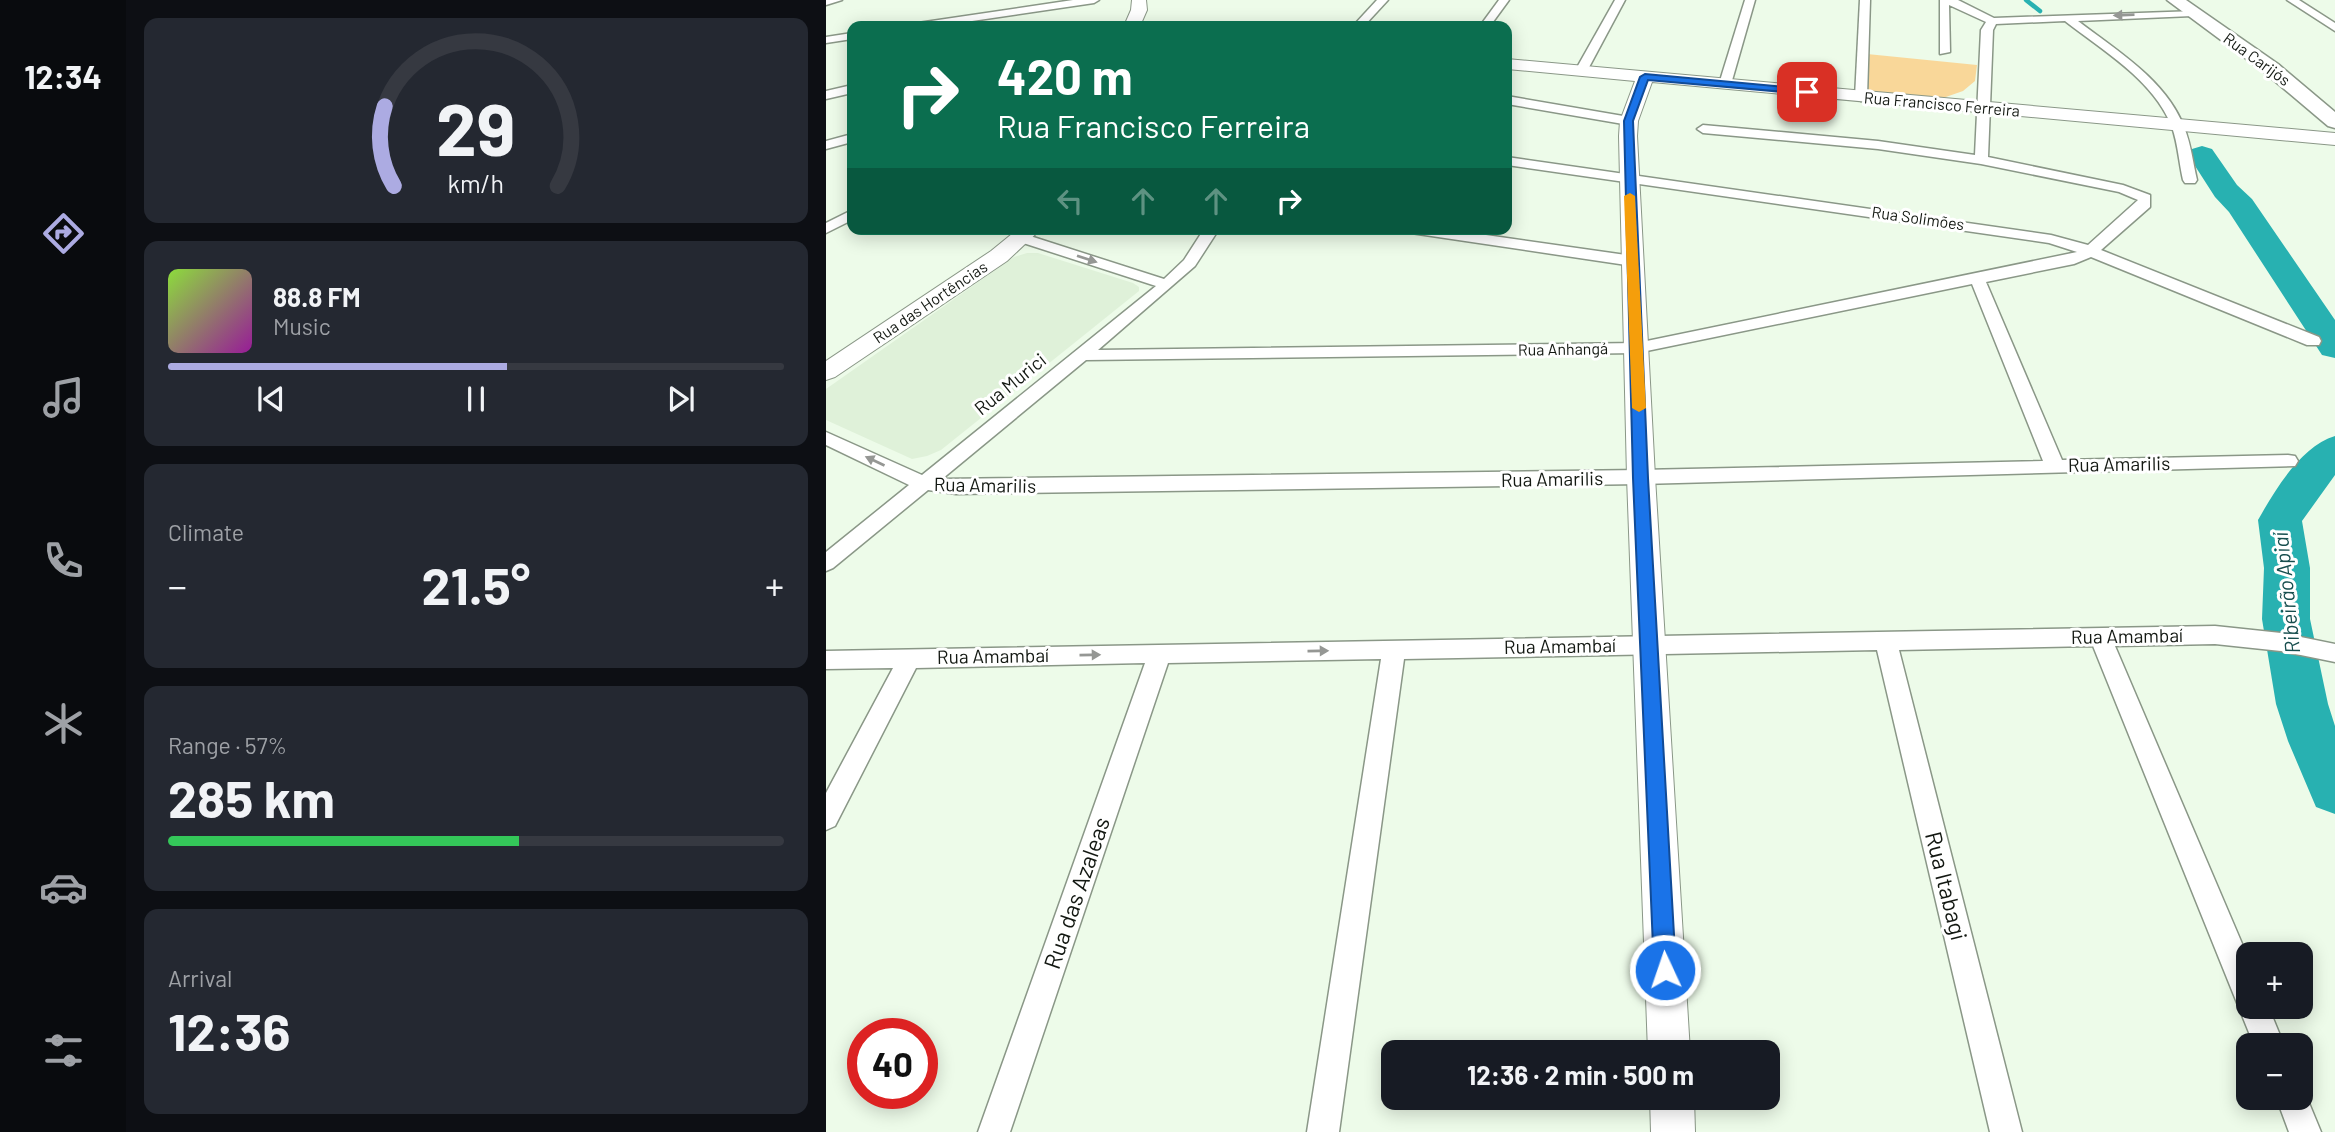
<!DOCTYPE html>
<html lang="en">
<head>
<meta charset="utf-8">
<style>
	:root { --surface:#171b24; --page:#242831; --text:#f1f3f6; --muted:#9ea1a6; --line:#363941; --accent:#acabe2 }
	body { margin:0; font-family:Barlow,sans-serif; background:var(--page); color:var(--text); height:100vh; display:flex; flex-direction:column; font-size:26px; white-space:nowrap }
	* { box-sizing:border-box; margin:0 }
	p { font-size:23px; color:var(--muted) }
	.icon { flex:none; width:38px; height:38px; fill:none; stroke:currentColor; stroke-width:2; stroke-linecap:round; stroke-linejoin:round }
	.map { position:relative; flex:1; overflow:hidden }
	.panel { display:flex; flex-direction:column; gap:18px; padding:18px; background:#0d0f14; width:700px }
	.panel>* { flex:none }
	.top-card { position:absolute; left:21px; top:21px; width:665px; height:214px; border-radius:14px; box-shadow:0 4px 18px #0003; background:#0b6e4f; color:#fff; overflow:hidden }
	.buttons { position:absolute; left:1410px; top:942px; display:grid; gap:14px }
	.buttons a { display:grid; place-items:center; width:77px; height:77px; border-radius:14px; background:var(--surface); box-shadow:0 4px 18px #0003; font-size:35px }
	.speed { position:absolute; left:21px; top:1018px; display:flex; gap:14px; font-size:35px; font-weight:700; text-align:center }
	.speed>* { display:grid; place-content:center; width:91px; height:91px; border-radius:50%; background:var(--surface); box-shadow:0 4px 18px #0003; line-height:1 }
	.speed .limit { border:10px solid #d22; background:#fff; color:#111 }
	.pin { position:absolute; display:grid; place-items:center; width:60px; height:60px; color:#fff; margin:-30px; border-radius:14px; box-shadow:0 4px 10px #0006 }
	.me { position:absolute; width:77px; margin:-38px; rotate:357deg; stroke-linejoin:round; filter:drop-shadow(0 0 5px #0008) }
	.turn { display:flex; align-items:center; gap:24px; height:147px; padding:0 35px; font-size:32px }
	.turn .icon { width:91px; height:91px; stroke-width:2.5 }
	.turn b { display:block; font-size:49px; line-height:60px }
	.lanes { display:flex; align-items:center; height:66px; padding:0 35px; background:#0003; justify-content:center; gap:35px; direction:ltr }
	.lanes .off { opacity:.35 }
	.big { font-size:52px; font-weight:700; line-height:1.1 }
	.panel .widget { flex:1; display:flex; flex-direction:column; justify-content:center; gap:10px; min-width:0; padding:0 24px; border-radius:14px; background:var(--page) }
	.panel .dial { align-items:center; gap:0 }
	.dial svg { height:182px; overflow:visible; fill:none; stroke:var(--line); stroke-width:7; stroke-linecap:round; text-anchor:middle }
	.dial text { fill:var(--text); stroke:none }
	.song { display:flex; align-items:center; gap:21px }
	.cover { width:84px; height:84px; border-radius:10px; background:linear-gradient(135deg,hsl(90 70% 55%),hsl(300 70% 35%)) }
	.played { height:7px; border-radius:4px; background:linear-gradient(90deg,var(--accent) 55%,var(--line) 55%) }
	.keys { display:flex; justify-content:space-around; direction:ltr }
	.heat { display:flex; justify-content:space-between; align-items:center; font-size:38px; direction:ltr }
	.charge { height:10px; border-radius:5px; background:linear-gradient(90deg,#34c759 57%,var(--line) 0) }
	.trip { position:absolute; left:555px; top:1040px; width:399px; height:70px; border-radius:14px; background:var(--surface); box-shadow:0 4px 18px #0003; font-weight:700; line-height:70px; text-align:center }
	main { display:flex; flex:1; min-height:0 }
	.tabs { display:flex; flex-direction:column; width:126px; justify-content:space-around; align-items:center; background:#090b0e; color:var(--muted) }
	.tabs .icon { width:49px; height:49px }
	.tabs .current { color:var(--accent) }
	.tabs b { font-size:32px; color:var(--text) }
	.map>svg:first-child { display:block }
	.built { fill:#dff1d9 }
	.green { fill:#f9d799 }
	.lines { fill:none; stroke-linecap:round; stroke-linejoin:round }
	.stream { stroke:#28b1b1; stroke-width:4.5 }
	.river { fill:#28b1b1; fill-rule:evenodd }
	.street-casing { stroke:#8a9787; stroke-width:3 }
	.secondary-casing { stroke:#8a9787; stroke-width:2 }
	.primary-casing { stroke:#8a9787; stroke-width:3 }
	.street { fill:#fff; fill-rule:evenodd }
	.secondary { fill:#fff; fill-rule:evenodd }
	.primary { fill:#fff; fill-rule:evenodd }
	.oneway { fill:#959794 }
	.route { fill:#1a73e8; stroke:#114b97; stroke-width:2 }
	.slow { fill:#f59e0b }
	.labels { text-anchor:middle; stroke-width:6; stroke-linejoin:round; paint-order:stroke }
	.far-street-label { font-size:16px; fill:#131812; stroke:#fff }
	.street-label { font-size:19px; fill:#131812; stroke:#fff }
	.water-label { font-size:21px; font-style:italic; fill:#174e4e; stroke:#fff }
	.near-street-label { font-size:23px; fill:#131812; stroke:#fff }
</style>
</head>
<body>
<main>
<nav class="tabs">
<b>12:34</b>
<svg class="icon current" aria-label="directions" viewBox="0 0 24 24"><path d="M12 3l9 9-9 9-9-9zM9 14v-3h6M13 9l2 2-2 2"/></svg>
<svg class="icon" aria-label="music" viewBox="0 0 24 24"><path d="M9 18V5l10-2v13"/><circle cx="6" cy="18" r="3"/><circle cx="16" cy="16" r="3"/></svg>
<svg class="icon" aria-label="phone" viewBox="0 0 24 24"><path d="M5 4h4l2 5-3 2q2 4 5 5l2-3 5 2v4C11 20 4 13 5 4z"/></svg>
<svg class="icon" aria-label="climate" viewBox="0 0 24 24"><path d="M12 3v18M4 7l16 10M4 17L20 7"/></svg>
<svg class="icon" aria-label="car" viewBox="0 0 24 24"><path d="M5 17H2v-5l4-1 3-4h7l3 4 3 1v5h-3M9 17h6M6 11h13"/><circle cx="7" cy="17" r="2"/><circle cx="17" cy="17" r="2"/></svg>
<svg class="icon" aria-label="filters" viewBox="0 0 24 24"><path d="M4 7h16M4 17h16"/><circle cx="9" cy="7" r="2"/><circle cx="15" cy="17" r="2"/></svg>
</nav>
<section class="panel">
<div class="widget dial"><svg viewBox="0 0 100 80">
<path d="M14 69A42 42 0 1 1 86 69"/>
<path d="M14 69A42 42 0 0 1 10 34" stroke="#acabe2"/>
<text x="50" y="56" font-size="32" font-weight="700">29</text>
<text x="50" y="72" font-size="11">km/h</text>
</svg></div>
<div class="widget">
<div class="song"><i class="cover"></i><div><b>88.8 FM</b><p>Music</p></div></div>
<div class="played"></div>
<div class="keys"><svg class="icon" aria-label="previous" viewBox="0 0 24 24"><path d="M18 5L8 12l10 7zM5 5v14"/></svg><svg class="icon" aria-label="pause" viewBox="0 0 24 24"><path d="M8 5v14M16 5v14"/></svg><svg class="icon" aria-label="next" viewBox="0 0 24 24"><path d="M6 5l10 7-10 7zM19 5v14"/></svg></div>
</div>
<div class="widget"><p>Climate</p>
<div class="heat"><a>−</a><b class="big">21.5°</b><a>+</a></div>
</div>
<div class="widget"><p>Range · 57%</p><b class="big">285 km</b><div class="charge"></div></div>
<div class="widget"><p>Arrival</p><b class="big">12:36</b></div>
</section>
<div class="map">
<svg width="1509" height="1132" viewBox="0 0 1509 1132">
	<rect width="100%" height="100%" fill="#edfbe9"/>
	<!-- built -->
	<path class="built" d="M201 253H212L307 283 313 287V291L115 450 101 456 86 459 0 420V389L188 257Z"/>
	<!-- green -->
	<path class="green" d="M1041 54 1151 65 1149 81 1137 91 1117 98 1044 91 1040 89Z"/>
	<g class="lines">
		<!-- stream -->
		<path class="stream" d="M1200 0 1214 11"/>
		<!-- river -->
		<g class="river">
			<path d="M1376 146 1386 149 1411 185 1426 199 1509 320V358L1496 355 1403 212 1389 197 1362 155 1366 149Z"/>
			<path d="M1509 436V475L1476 521 1484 568V619L1502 704 1509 726V814L1490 807 1462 741 1450 704 1436 619 1438 568 1432 520C1449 490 1475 446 1509 436Z"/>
		</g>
		<defs>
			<g id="street">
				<path d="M0 0H16L0 5Z"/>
				<path d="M247 0H273L268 3 112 26H87L92 23Z"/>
				<path d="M551 0H562L538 26H527Z"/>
				<path d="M673 0H683L664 26H654Z"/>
				<path d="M789 0H799L761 71 751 73 749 71Z"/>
				<path d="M919 0H929L905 84 895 87 893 84Z"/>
				<path d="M1034 0H1044L1041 97 1035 101 1029 97Z"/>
				<path d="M1114 0H1132L1168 18 1370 11 1371 13 1366 16 1252 21C1290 50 1340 80 1358 127 1365 144 1367 163 1371 180L1369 183H1359L1357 180C1353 163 1352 144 1346 127 1328 80 1276 50 1239 21L1170 24 1167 30 1162 157 1297 185 1324 195V207L1275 250 1493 337 1495 341 1493 345H1481L1265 257 1248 264 1160 282 1236 460 1462 455 1469 456 1472 461 1469 466 815 484 130 494 102 490 7 568 0 571V552L83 485 0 445V432L96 475 330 286 191 241 189 238 191 235H201L338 279 358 260 378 229H393L369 266 272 350 811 343 1251 252 1223 243 681 165V157L1225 235 1262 245 1312 200 1293 192 1155 164 1052 149 877 133 871 129 877 125 1052 141 1149 155 1155 30 1160 22 1123 5 1124 52 1114 54ZM1146 284 1217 461 815 470 116 479 260 360 811 353Z"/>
				<path d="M1461 0H1473L1509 23V31Z"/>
				<path d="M26 33V39L0 43V37Z"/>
				<path d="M26 85V93L0 99V91Z"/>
				<path d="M681 96 803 117 809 121 803 125 681 104Z"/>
				<path d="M26 134V142L0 149V141Z"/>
				<path d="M26 210V220L0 233V223Z"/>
				<path d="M578 229H618L807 256 815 261 807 266 585 233Z"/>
				<path d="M1389 626 1455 633 1509 644V662L1455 651 1389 644 1289 646 1423 960V1006H1442L1458 1045H1428L1267 646 1073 650 1196 1132H1164L1051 650 578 659 513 1132H481L555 659 342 663 184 1132H152L319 663 90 668 9 826 0 830V793L67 668 0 669V651Z"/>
				<path d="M1475 1086H1476L1495 1132H1463L1450 1097H1475Z"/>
			</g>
			<g id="secondary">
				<path d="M306 0H320L321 10 314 26H298L305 10Z"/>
				<path d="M681 59 1509 133V145L826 82 812 121 811 136 829 477 864 1052H822L801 477 793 136 794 121 809 81 681 69Z"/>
				<path d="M192 229H215L181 261 9 377 0 380V361L165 251Z"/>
				<path d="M824 1097H868L869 1132H825Z"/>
			</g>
			<path id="primary" d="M1341 0H1360L1452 64 1509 112V128L1502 126 1438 72Z"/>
		</defs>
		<!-- street casing -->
		<use href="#street" class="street-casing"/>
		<!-- secondary casing -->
		<use href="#secondary" class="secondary-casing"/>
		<!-- primary casing -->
		<use href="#primary" class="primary-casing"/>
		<!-- street -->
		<use href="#street" class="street"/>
		<!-- secondary -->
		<use href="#secondary" class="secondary"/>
		<!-- primary -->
		<use href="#primary" class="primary"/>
	</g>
	<!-- one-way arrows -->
	<defs><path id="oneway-solid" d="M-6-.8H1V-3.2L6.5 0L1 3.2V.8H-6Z" transform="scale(1.75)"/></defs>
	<g class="oneway">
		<use href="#oneway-solid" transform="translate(1298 15) rotate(178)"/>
		<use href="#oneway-solid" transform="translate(261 259) rotate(18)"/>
		<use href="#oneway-solid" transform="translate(49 461) rotate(-155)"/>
		<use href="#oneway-solid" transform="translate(492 651) rotate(-1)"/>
		<use href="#oneway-solid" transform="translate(264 655) rotate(-1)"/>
	</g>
	<!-- route -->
	<path class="route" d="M819 74 981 89 985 92 981 94 822 80 807 121 822 478 850 970 847 978 839 981 832 978 828 970 807 478 798 121 814 77Z"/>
	<!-- slow -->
	<path class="slow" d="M804 193 809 196 820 408 813 412 806 408 798 196Z"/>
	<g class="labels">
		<!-- far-street labels -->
		<g class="far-street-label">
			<text transform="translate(1431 59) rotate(36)" y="6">Rua Carijós</text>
			<text transform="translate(1116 104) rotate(5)" y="6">Rua Francisco Ferreira</text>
			<text transform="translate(1092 218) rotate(8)" y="6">Rua Solimões</text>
			<text transform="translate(104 302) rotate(-34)" y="6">Rua das Hortências</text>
			<text transform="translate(737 349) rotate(-1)" y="6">Rua Anhangá</text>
		</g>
		<!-- street labels -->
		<g class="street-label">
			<text transform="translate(184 384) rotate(-39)" y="7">Rua Murici</text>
			<text transform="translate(1293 464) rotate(-1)" y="7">Rua Amarilis</text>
			<text transform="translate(726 479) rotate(-1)" y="7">Rua Amarilis</text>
			<text transform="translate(159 485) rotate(1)" y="7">Rua Amarilis</text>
			<text transform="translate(1301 636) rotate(-1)" y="7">Rua Amambaí</text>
			<text transform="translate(734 646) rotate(-1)" y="7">Rua Amambaí</text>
			<text transform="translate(167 656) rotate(-1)" y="7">Rua Amambaí</text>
		</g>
		<!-- water labels -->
		<g class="water-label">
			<text transform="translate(1461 593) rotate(-96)" y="7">Ribeirão Apiaí</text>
		</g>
		<!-- near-street labels -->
		<g class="near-street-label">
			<text transform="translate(1120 886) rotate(76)" y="8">Rua Itabagi</text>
			<text transform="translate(251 893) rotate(-71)" y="8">Rua das Azaleas</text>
		</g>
	</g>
</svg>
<div class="buttons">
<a>+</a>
<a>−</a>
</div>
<div class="speed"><div class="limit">40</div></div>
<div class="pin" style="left:981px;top:92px;background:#d93025"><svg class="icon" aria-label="arrive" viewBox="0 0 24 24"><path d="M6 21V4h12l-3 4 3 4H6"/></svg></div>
<svg class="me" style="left:839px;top:970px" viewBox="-20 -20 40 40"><circle r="17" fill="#1a73e8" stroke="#fff" stroke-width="3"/><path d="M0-11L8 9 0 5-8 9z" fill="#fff"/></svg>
<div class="trip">12:36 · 2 min · 500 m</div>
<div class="top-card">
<div class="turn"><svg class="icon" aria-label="right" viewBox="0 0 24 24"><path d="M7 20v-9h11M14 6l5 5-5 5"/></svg><div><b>420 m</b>Rua Francisco Ferreira</div></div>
<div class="lanes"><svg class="icon off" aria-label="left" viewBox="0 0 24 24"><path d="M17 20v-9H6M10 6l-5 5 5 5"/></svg><svg class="icon off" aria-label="ahead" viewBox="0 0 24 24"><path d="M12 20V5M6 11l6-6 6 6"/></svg><svg class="icon off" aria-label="ahead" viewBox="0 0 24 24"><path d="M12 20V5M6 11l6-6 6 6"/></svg><svg class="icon" aria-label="right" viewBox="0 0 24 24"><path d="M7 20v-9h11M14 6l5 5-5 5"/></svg></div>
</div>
</div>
</main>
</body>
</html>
